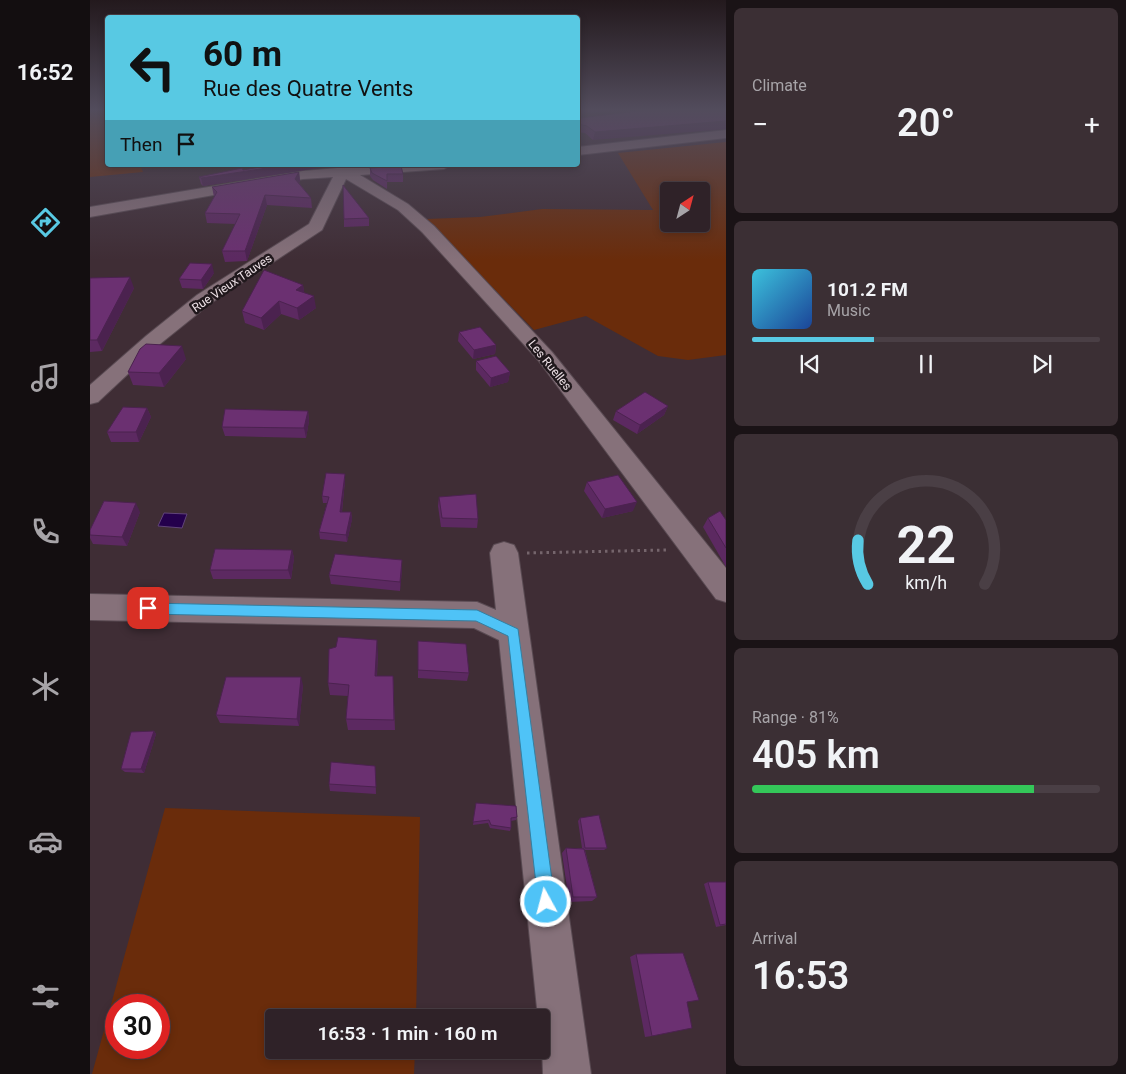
<!DOCTYPE html>
<html lang="en">
<head>
<meta charset="utf-8">
<style>
	:root { --surface:#2f2228; --page:#3b2f34; --text:#f1f3f6; --muted:#a7a4a8; --line:#4a3f45; --accent:#58c9e3 }
	body { margin:0; font-family:Roboto,sans-serif; background:var(--page); color:var(--text); height:100vh; display:flex; flex-direction:column; font-size:19px; white-space:nowrap }
	* { box-sizing:border-box; margin:0 }
	p { font-size:16px; color:var(--muted) }
	.icon { flex:none; width:28px; height:28px; fill:none; stroke:currentColor; stroke-width:2; stroke-linecap:round; stroke-linejoin:round }
	.map { position:relative; flex:1; overflow:hidden }
	.drawer { display:flex; flex-direction:column; gap:8px; padding:8px; background:#1a1316; width:400px }
	.drawer>* { flex:none }
	.hud { position:absolute; left:15px; top:15px; width:475px; height:152px; border-radius:5px; box-shadow:0 2px 8px #0003,0 0 0 1px var(--line); background:#58c9e3; color:#111; overflow:hidden }
	.needle { width:32px; rotate:36deg }
	.controls { position:absolute; left:570px; top:182px; display:grid; gap:10px }
	.controls a { display:grid; place-items:center; width:50px; height:50px; border-radius:5px; background:var(--surface); box-shadow:0 2px 8px #0003,0 0 0 1px var(--line); font-size:25px }
	.speed { position:absolute; left:15px; top:994px; display:flex; gap:10px; font-size:25px; font-weight:700; text-align:center }
	.speed>* { display:grid; place-content:center; width:65px; height:65px; border-radius:50%; background:var(--surface); box-shadow:0 2px 8px #0003,0 0 0 1px var(--line); line-height:1 }
	.speed .limit { border:8px solid #d22; background:#fff; color:#111 }
	.pin { position:absolute; display:grid; place-items:center; width:42px; height:42px; color:#fff; margin:-21px; border-radius:10px; box-shadow:0 2px 8px #0006 }
	.me { position:absolute; width:55px; margin:-28px; rotate:353deg; stroke-linejoin:round; filter:drop-shadow(0 0 4px #0008) }
	.turn { display:flex; align-items:center; gap:18px; height:105px; padding:0 15px; font-size:22px }
	.turn .icon { width:65px; height:65px; stroke-width:2.5 }
	.turn b { display:block; font-size:35px; line-height:42px }
	.then { display:flex; align-items:center; height:48px; padding:0 15px; background:#0003; gap:10px; font-size:19px }
	.big { font-size:38px; font-weight:600; line-height:1.1 }
	.drawer .widget { flex:1; display:flex; flex-direction:column; justify-content:center; gap:8px; min-width:0; padding:0 18px; border-radius:8px; background:var(--page) }
	.drawer .dial { align-items:center; gap:0 }
	.dial svg { height:130px; overflow:visible; fill:none; stroke:var(--line); stroke-width:7; stroke-linecap:round; text-anchor:middle }
	.dial text { fill:var(--text); stroke:none }
	.song { display:flex; align-items:center; gap:15px }
	.cover { width:60px; height:60px; border-radius:8px; background:linear-gradient(135deg,hsl(190 70% 55%),hsl(220 70% 35%)) }
	.played { height:5px; border-radius:2px; background:linear-gradient(90deg,var(--accent) 35%,var(--line) 35%) }
	.keys { display:flex; justify-content:space-around; direction:ltr }
	.heat { display:flex; justify-content:space-between; align-items:center; font-size:28px; direction:ltr }
	.charge { height:8px; border-radius:4px; background:linear-gradient(90deg,#34c759 81%,var(--line) 0) }
	.trip { position:absolute; left:175px; top:1009px; width:285px; height:50px; border-radius:5px; background:var(--surface); box-shadow:0 2px 8px #0003,0 0 0 1px var(--line); font-weight:600; line-height:50px; text-align:center }
	main { display:flex; flex:1; min-height:0 }
	.dock { display:flex; flex-direction:column; width:90px; justify-content:space-around; align-items:center; background:#130e10; color:var(--muted) }
	.dock .icon { width:35px; height:35px }
	.dock .active { color:var(--accent) }
	.dock b { font-size:22px; color:var(--text) }
	.map>svg:first-child { display:block }
	.green { fill:#6a2c0b; fill-rule:evenodd }
	.water { fill:#24004c; stroke:#61447a }
	.lines { fill:none; stroke-linecap:round; stroke-linejoin:round }
	.minor-casing { stroke:#594a52; stroke-width:2 }
	.path { stroke:#75656c; stroke-width:3; stroke-dasharray:2.5 4; stroke-linecap:butt }
	.minor { fill:#86717a; fill-rule:evenodd }
	.wall { fill:#5c2961 }
	.shaded-wall { fill:#4b224f }
	.building { fill:#6b3071; stroke:#4b224f }
	.route { fill:#4fc3f7; stroke:#337fa1 }
	.labels { text-anchor:middle; stroke-width:5; stroke-linejoin:round; paint-order:stroke }
	.far-street-label { font-size:12px; fill:#eee2e7; stroke:#20181c }
</style>
</head>
<body>
<main>
<nav class="dock">
<b>16:52</b>
<svg class="icon active" aria-label="directions" viewBox="0 0 24 24"><path d="M12 3l9 9-9 9-9-9zM9 14v-3h6M13 9l2 2-2 2"/></svg>
<svg class="icon" aria-label="music" viewBox="0 0 24 24"><path d="M9 18V5l10-2v13"/><circle cx="6" cy="18" r="3"/><circle cx="16" cy="16" r="3"/></svg>
<svg class="icon" aria-label="phone" viewBox="0 0 24 24"><path d="M5 4h4l2 5-3 2q2 4 5 5l2-3 5 2v4C11 20 4 13 5 4z"/></svg>
<svg class="icon" aria-label="climate" viewBox="0 0 24 24"><path d="M12 3v18M4 7l16 10M4 17L20 7"/></svg>
<svg class="icon" aria-label="car" viewBox="0 0 24 24"><path d="M5 17H2v-5l4-1 3-4h7l3 4 3 1v5h-3M9 17h6M6 11h13"/><circle cx="7" cy="17" r="2"/><circle cx="17" cy="17" r="2"/></svg>
<svg class="icon" aria-label="filters" viewBox="0 0 24 24"><path d="M4 7h16M4 17h16"/><circle cx="9" cy="7" r="2"/><circle cx="15" cy="17" r="2"/></svg>
</nav>
<div class="map">
<svg width="636" height="1074" viewBox="0 0 636 1074">
	<rect width="100%" height="100%" fill="#3f2d35"/>
	<!-- green -->
	<g class="green">
		<path d="M0 110H17L18 165H50L53 172 0 177Z"/>
		<path d="M636 142V355L598 360 568 356 496 316 444 330 336 219 390 217 452 209 563 210 528 153ZM579 191H611V224H579Z"/>
		<path d="M75 808 330 817 326 1017 184 1018V1050H325L324 1074H2ZM26 1005H69V1048H26Z"/>
	</g>
	<!-- water -->
	<path class="water" d="M74 513 97 514 92 528 68 526Z"/>
	<g class="lines">
		<defs>
			<g id="minor">
				<path d="M636 130V138L488 155V147Z"/>
				<path d="M249 165H263L262 167 361 165 354 169 270 175 318 204 344 226 462 352 636 568V602L626 599 448 360 332 232 308 210 256 179 232 230 121 303 70 344 8 402 0 404V385L56 336 107 295 219 224 243 177 213 179 0 217V207L213 171 247 168Z"/>
				<path d="M414 542 424 545 428 553 501 1074H453L451 1018H448L409 640 384 628 0 620V594L387 602 406 610 400 553 404 545Z"/>
			</g>
		</defs>
		<!-- minor casing -->
		<use href="#minor" class="minor-casing"/>
		<!-- path -->
		<path class="path" d="M437 553 576 550"/>
		<!-- minor -->
		<use href="#minor" class="minor"/>
	</g>
	<!-- wall -->
	<g class="wall">
		<path d="M556 110 503 140 495 133 488 132V124L490 118Z"/>
		<path d="M234 167 113 186 111 184 109 177 153 170Z"/>
		<path d="M280 168 313 174V182H297V189L283 180 280 176Z"/>
		<path d="M209 172 210 181 209 183 221 198 222 208 177 205 157 261 135 262 132 251 146 224 117 223 115 213 124 197 122 187Z"/>
		<path d="M279 218V226L254 227V219Z"/>
		<path d="M124 273 113 289 92 288 89 279Z"/>
		<path d="M0 278 44 288 12 351 0 352Z"/>
		<path d="M213 285 214 293 226 308 209 320 191 314 174 330 155 323 152 311Z"/>
		<path d="M369 332 406 345 405 354 383 359 368 341Z"/>
		<path d="M96 359 74 387 43 385 38 372Z"/>
		<path d="M386 361 420 372 418 382 400 387 386 370Z"/>
		<path d="M578 406 574 415 547 434 523 420 526 411Z"/>
		<path d="M57 408 61 417 49 442H21L17 432Z"/>
		<path d="M218 411 219 421 216 438 135 436 132 427Z"/>
		<path d="M255 474V481L252 512H261L262 519 257 542 230 539 229 532 237 503H233L232 496Z"/>
		<path d="M497 482 543 511 512 518 494 491Z"/>
		<path d="M349 497 388 519 387 528 351 527 348 506Z"/>
		<path d="M50 512 37 546 3 544 0 538V530Z"/>
		<path d="M618 518 636 520V567L613 527Z"/>
		<path d="M202 550 204 558 201 579H123L120 570Z"/>
		<path d="M312 569 310 591 241 584 239 575Z"/>
		<path d="M328 641 379 673 377 681 328 678Z"/>
		<path d="M288 652 287 676H303L305 730H258L256 719 258 696 240 695 238 683Z"/>
		<path d="M213 685 209 726 130 723 126 715Z"/>
		<path d="M64 731 66 734 54 773 35 772 31 769Z"/>
		<path d="M285 766 286 794 240 791 239 784Z"/>
		<path d="M386 806 427 817 426 820 421 821V828L420 831 400 828 398 823 383 825Z"/>
		<path d="M490 818 517 848 514 850H495L507 897 502 901 479 902 472 853 476 848H492L488 821Z"/>
		<path d="M618 882H636V925L626 927 614 884Z"/>
		<path d="M546 954 597 1002 562 1036 555 1037 540 957Z"/>
	</g>
	<!-- shaded-wall -->
	<g class="shaded-wall">
		<path d="M489 110H527L488 114Z"/>
		<path d="M636 121V129L503 140 505 132Z"/>
		<path d="M197 165H235L234 167 113 186 111 178Z"/>
		<path d="M209 172 210 181 206 188 205 179Z"/>
		<path d="M175 195 177 205 157 261 155 251Z"/>
		<path d="M122 264 124 273 113 289 111 280Z"/>
		<path d="M40 277 44 288 12 351 7 340Z"/>
		<path d="M213 285 215 298 206 290Z"/>
		<path d="M224 296 226 308 209 320 207 308Z"/>
		<path d="M189 301 191 314 174 330 171 318Z"/>
		<path d="M406 345 405 354 383 359 384 350Z"/>
		<path d="M92 346 96 359 74 387 69 373Z"/>
		<path d="M420 372 418 382 400 387 401 378Z"/>
		<path d="M578 406 574 415 547 434 550 425Z"/>
		<path d="M57 408 61 417 49 442 46 432Z"/>
		<path d="M218 411 219 421 216 438 214 428Z"/>
		<path d="M255 474V481L251 519 250 512Z"/>
		<path d="M547 502 543 511 512 518 515 509Z"/>
		<path d="M46 503 50 512 37 546 32 537Z"/>
		<path d="M261 512 262 519 257 542 256 535Z"/>
		<path d="M202 550 204 558 201 579 198 570Z"/>
		<path d="M312 560V569L310 591V582Z"/>
		<path d="M287 640 288 652 286 687 285 676Z"/>
		<path d="M211 677 213 685 209 726 207 719Z"/>
		<path d="M64 731 66 734 54 773 51 769Z"/>
	</g>
	<!-- building -->
	<g class="building">
		<path d="M556 110H636V121L505 132 497 126 488 124V117L490 118Z"/>
		<path d="M182 165H197L111 178 109 177 152 168 153 170Z"/>
		<path d="M311 166 313 174H297V181L282 173 280 168Z"/>
		<path d="M209 172 205 179 221 198 175 195 155 251H132L150 214 115 213 127 192 122 187Z"/>
		<path d="M253 185 279 218 254 219Z"/>
		<path d="M100 263 122 264 111 280 89 279Z"/>
		<path d="M174 270 213 285 206 290 224 296 207 308 189 301 171 318 152 311Z"/>
		<path d="M40 277 7 340H0V278Z"/>
		<path d="M390 327 406 345 384 350 369 332Z"/>
		<path d="M56 344 92 346 69 373 38 372 50 349Z"/>
		<path d="M406 356 420 372 401 378 386 361Z"/>
		<path d="M555 392 578 406 550 425 526 411Z"/>
		<path d="M33 407 57 408 46 432H17Z"/>
		<path d="M135 409 218 411 214 428 132 427Z"/>
		<path d="M236 473 255 474 250 512H261L256 535 229 532 239 497 232 496Z"/>
		<path d="M528 475 547 502 515 509 497 482Z"/>
		<path d="M386 494 388 519 352 518 349 497Z"/>
		<path d="M14 501 46 503 32 537 0 535V530Z"/>
		<path d="M630 511 636 520V548L618 518Z"/>
		<path d="M125 549 202 550 198 570H120Z"/>
		<path d="M245 554 312 560 310 582 239 575Z"/>
		<path d="M248 637 287 640 285 676H303L304 720 256 719 259 685 238 683 239 649 246 647Z"/>
		<path d="M328 641 376 644 379 673 328 670Z"/>
		<path d="M136 677H211L207 719 126 715Z"/>
		<path d="M64 731 51 769H31L41 732Z"/>
		<path d="M241 762 285 766 286 787 239 784Z"/>
		<path d="M386 803 426 806 427 817 421 818V828L401 825 399 820 383 822Z"/>
		<path d="M509 815 517 848H495L490 818Z"/>
		<path d="M476 848 494 849 507 897H483Z"/>
		<path d="M618 882H636V924L630 925Z"/>
		<path d="M593 953 609 1000 597 1002 602 1028 562 1036 546 954Z"/>
	</g>
	<!-- sky -->
	<linearGradient id="sky" x2="0" y2="1"><stop stop-color="#23191d"/><stop offset="0.42" stop-color="#524c5c"/><stop offset="1" stop-color="#524c5c" stop-opacity="0"/></linearGradient>
	<rect width="636" height="260" fill="url(#sky)"/>
	<!-- route -->
	<path class="route" d="M58 603 387 610 428 629 465 902 462 907 456 910 450 907 448 902 418 636 386 621 58 614 52 608Z"/>
	<g class="labels">
		<!-- far-street labels -->
		<g class="far-street-label">
			<text transform="translate(142 283) rotate(-34)" y="4">Rue Vieux Tauves</text>
			<text transform="translate(460 365) rotate(51)" y="4">Les Ruelles</text>
		</g>
	</g>
</svg>
<div class="controls">
<a><svg class="needle" viewBox="-14 -14 28 28"><path d="M0-13l5 13h-10z" fill="#e53935"/><path d="M0 13l5-13h-10z" fill="#a7a4a8"/></svg></a>
</div>
<div class="speed"><div class="limit">30</div></div>
<div class="pin" style="left:58px;top:608px;background:#d93025"><svg class="icon" aria-label="arrive" viewBox="0 0 24 24"><path d="M6 21V4h12l-3 4 3 4H6"/></svg></div>
<svg class="me" style="left:456px;top:902px" viewBox="-20 -20 40 40"><circle r="17" fill="#4fc3f7" stroke="#fff" stroke-width="3"/><path d="M0-11L8 9 0 5-8 9z" fill="#fff"/></svg>
<div class="trip">16:53 · 1 min · 160 m</div>
<div class="hud">
<div class="turn"><svg class="icon" aria-label="left" viewBox="0 0 24 24"><path d="M17 20v-9H6M10 6l-5 5 5 5"/></svg><div><b>60 m</b>Rue des Quatre Vents</div></div>
<div class="then">Then<svg class="icon" aria-label="arrive" viewBox="0 0 24 24"><path d="M6 21V4h12l-3 4 3 4H6"/></svg></div>
</div>
</div>
<section class="drawer">
<div class="widget"><p>Climate</p>
<div class="heat"><a>−</a><b class="big">20°</b><a>+</a></div>
</div>
<div class="widget">
<div class="song"><i class="cover"></i><div><b>101.2 FM</b><p>Music</p></div></div>
<div class="played"></div>
<div class="keys"><svg class="icon" aria-label="previous" viewBox="0 0 24 24"><path d="M18 5L8 12l10 7zM5 5v14"/></svg><svg class="icon" aria-label="pause" viewBox="0 0 24 24"><path d="M8 5v14M16 5v14"/></svg><svg class="icon" aria-label="next" viewBox="0 0 24 24"><path d="M6 5l10 7-10 7zM19 5v14"/></svg></div>
</div>
<div class="widget dial"><svg viewBox="0 0 100 80">
<path d="M14 69A42 42 0 1 1 86 69"/>
<path d="M14 69A42 42 0 0 1 8 42" stroke="#58c9e3"/>
<text x="50" y="56" font-size="32" font-weight="700">22</text>
<text x="50" y="72" font-size="11">km/h</text>
</svg></div>
<div class="widget"><p>Range · 81%</p><b class="big">405 km</b><div class="charge"></div></div>
<div class="widget"><p>Arrival</p><b class="big">16:53</b></div>
</section>
</main>
</body>
</html>
